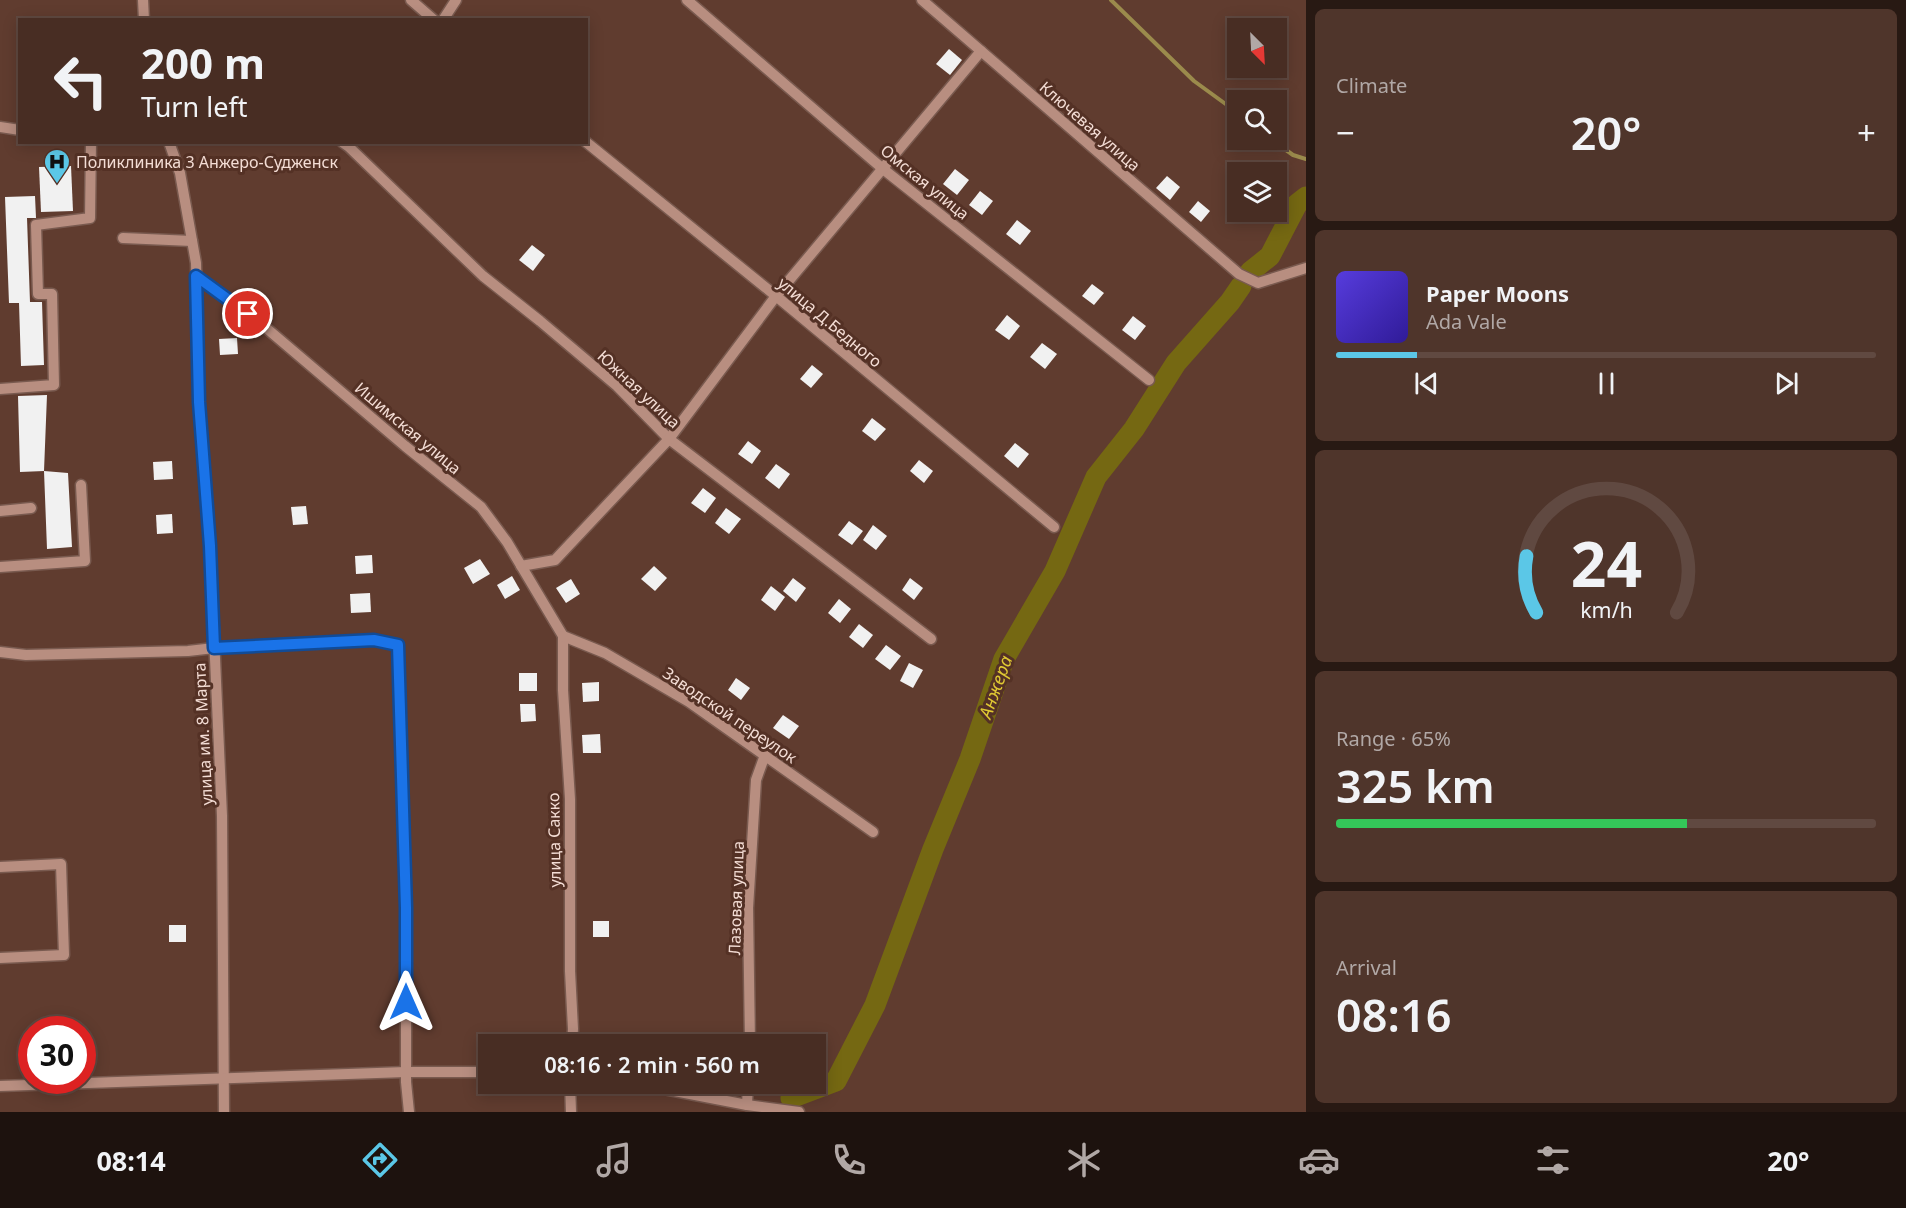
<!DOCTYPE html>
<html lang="en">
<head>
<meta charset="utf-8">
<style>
	:root { --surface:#482d23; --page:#4f352b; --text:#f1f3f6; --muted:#b1a8a6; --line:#604941; --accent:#5bc7e7 }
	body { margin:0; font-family:"Noto Sans",sans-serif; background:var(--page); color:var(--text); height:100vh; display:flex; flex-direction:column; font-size:22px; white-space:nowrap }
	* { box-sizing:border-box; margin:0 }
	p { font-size:20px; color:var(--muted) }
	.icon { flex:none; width:33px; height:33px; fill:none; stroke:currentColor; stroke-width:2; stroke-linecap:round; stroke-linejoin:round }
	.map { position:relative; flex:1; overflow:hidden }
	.side { display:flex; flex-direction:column; gap:9px; padding:9px; background:#281913; width:600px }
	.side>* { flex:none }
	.guide { position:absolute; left:18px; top:18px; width:570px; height:126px; border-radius:0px; box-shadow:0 3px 15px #0003,0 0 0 2px var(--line); background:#482d23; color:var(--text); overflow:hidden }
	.needle { width:39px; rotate:156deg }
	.fabs { position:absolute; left:1227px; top:18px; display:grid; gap:12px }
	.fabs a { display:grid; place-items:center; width:60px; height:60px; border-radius:0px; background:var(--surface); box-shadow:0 3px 15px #0003,0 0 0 2px var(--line); font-size:30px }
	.speed { position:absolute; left:18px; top:1016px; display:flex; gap:12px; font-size:30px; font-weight:700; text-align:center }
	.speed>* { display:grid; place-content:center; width:78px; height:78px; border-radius:50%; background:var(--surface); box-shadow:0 3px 15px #0003,0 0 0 2px var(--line); line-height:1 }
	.speed .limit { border:9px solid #d22; background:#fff; color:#111 }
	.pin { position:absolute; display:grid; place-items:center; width:51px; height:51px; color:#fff; margin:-26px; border:3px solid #fff; border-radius:50%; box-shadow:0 2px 6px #0007 }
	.me { position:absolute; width:66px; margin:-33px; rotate:0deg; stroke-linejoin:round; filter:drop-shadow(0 0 4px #0008) }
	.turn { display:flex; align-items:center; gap:21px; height:126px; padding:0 24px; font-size:27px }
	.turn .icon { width:78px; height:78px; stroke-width:2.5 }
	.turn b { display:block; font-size:42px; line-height:51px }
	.big { font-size:45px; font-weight:600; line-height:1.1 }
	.side .tile { flex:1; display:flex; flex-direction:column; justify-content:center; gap:9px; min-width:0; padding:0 21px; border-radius:9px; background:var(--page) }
	.side .dial { align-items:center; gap:0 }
	.dial svg { height:156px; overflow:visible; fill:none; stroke:var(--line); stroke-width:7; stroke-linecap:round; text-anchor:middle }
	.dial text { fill:var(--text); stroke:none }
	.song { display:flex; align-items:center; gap:18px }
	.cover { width:72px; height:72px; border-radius:9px; background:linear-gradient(135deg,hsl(250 70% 55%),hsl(250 70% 35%)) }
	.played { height:6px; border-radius:3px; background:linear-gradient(90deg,var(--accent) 15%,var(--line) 15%) }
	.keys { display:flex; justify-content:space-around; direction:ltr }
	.heat { display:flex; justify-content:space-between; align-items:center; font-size:33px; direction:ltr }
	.charge { height:9px; border-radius:4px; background:linear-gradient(90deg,#34c759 65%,var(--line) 0) }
	.trip { position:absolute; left:478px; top:1034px; width:348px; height:60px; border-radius:0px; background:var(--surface); box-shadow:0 3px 15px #0003,0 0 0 2px var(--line); font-weight:600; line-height:60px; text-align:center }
	.tabs { display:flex; height:96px; justify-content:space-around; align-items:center; background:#1d120e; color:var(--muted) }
	.tabs .icon { width:42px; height:42px }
	.tabs .active { color:var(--accent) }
	.tabs b { font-size:27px; color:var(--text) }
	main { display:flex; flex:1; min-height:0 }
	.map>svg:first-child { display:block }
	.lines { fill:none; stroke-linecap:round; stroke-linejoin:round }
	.stream { stroke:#9b8b4c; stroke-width:4 }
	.river { stroke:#756812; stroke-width:21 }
	.building { fill:#f1f1f1 }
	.minor-casing { stroke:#795a4f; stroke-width:13 }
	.minor { stroke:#b88e80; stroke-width:10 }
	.route-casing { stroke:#114b97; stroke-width:15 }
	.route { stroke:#1a73e8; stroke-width:10 }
	.labels { text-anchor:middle; stroke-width:6; stroke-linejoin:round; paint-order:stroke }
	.street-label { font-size:16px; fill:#f4ddd5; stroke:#543125 }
	.poi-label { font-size:16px; fill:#f4ddd5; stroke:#543125; text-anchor:start }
	.water-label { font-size:18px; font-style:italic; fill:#dfc833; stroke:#543125 }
</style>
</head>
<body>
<main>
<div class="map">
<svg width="1306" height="1112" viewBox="0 0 1306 1112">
	<rect width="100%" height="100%" fill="#603c2f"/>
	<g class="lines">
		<!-- stream -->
		<g class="stream">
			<path d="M1111 0 1194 81 1238 113"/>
			<path d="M1272 140 1293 155 1306 159"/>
		</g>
		<!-- river -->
		<g class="river">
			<path d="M1250 272 1270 256 1297 204 1306 197"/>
			<path d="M791 1098 836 1081 875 1005 933 849 970 759 1004 659 1055 571 1096 477 1134 429 1176 363 1230 302 1241 286"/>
		</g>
	</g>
	<!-- building -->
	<g class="building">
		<path d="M949 49 962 60 950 75 936 64Z"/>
		<path d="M71 166 73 211 41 212 39 167Z"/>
		<path d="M955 169 969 180 957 195 943 184Z"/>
		<path d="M1167 176 1180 187 1170 200 1156 188Z"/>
		<path d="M980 191 993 201 982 215 969 205Z"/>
		<path d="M35 196 36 218H27L30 302H42L44 365 21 366 19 303H9L5 197Z"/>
		<path d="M1198 201 1210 211 1201 222 1189 212Z"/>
		<path d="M1017 220 1031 231 1020 245 1006 234Z"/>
		<path d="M532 245 545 255 533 271 519 260Z"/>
		<path d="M1092 284 1104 293 1094 305 1082 296Z"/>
		<path d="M1007 315 1020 326 1009 340 995 330Z"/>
		<path d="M1133 316 1146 326 1135 340 1122 330Z"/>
		<path d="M237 338 238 354 220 355 219 339Z"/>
		<path d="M1042 343 1057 354 1045 369 1030 357Z"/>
		<path d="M812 365 823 374 811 388 800 379Z"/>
		<path d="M47 395 44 471 68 473 72 547 47 549 44 471 20 472 18 396Z"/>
		<path d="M872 418 886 429 875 441 862 431Z"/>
		<path d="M748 441 761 451 752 464 738 454Z"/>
		<path d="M1015 443 1029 454 1018 468 1004 456Z"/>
		<path d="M919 460 933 471 924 483 910 471Z"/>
		<path d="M172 461 173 479 154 480 153 462Z"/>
		<path d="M776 464 790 474 779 489 765 478Z"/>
		<path d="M703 488 716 498 705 513 691 503Z"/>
		<path d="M306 506 308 524 293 525 291 507Z"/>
		<path d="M726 508 741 519 729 534 715 523Z"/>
		<path d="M172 514 173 533 157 534 156 515Z"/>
		<path d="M849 521 863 531 852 545 838 535Z"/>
		<path d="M873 525 887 536 876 550 863 540Z"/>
		<path d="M372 555 373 573 356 574 355 556Z"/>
		<path d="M480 559 490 574 473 584 464 568Z"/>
		<path d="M654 566 667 578 655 591 641 579Z"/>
		<path d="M512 576 520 590 505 599 497 585Z"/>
		<path d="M793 578 806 588 796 602 783 591Z"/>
		<path d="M910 578 923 588 914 600 902 590Z"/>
		<path d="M571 579 580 594 566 603 556 588Z"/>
		<path d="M771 586 785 597 775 611 761 600Z"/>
		<path d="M370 593 371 612 351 613 350 594Z"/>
		<path d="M839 599 851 609 840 623 828 613Z"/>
		<path d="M859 624 873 635 863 648 849 637Z"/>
		<path d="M886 645 901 656 890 670 875 659Z"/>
		<path d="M909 663 923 670 913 688 900 681Z"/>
		<rect x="519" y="673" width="18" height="18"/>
		<path d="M736 678 750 688 741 700 728 690Z"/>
		<path d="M599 682V701L583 702 582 683Z"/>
		<path d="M520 704H535L536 721 521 722Z"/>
		<path d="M783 715 799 726 789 739 773 728Z"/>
		<path d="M600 734 601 753H583L582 735Z"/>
		<rect x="593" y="921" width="16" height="16"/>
		<rect x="169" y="925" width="17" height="17"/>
	</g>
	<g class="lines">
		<defs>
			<g id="minor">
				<path d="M143 0 144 20"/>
				<path d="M411 0 434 20"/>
				<path d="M687 0 883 169 1149 380"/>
				<path d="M922 0 1239 274 1258 283 1306 268"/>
				<path d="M443 20 456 0"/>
				<path d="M0 127 20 130"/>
				<path d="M169 142 180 173 196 263 199 402 210 546 222 816 224 1112"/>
				<path d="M342 142 349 147 483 276 540 321 617 386 669 439 931 639"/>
				<path d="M586 142 776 296 1054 527"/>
				<path d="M123 238 192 241"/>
				<path d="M196 276 265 327 405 446 481 507 507 542 563 636"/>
				<path d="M0 389 54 385 52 294H38L36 225 90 218 91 142"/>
				<path d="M0 511 31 508"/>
				<path d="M521 566 555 560 669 439 776 296 981 51"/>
				<path d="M0 567 85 561 81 485"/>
				<path d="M563 636V690L570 799V971L573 1029 572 1044"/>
				<path d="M563 636 605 653 689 702 873 832"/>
				<path d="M0 652 26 655 188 651 214 648 374 640 398 645 406 908V1082L409 1112"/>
				<path d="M0 867 61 864 64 955 0 958"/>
				<path d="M750 1044 748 908 756 780 765 755"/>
				<path d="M570 1083 571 1112"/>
				<path d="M633 1083 747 1105 799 1112"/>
				<path d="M0 1086 406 1072H489"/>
				<path d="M747 1105 748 1083"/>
			</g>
		</defs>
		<!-- minor casing -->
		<use href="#minor" class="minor-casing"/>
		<!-- minor -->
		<use href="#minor" class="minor"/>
	</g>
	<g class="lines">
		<defs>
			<path id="route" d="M248 314 196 276 199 402 210 546 214 648 374 640 398 645 406 908V1002"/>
		</defs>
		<!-- route casing -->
		<use href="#route" class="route-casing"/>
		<!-- route -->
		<use href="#route" class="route"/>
	</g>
	<!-- icons -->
	<defs>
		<symbol id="hospital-pin" viewBox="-11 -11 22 30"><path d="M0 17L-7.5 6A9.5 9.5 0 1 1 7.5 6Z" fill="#5bc7e7" stroke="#543125"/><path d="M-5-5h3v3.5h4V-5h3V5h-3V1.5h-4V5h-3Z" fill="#111"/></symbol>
	</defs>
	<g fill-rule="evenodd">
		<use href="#hospital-pin" x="42" y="147" width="30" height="40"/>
	</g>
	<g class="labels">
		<!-- street labels -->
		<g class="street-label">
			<text transform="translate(1090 126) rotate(41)" y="6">Ключевая улица</text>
			<text transform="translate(925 182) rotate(39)" y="6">Омская улица</text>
			<text transform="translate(830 322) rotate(40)" y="6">улица Д.Бедного</text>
			<text transform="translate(639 389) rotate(43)" y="6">Южная улица</text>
			<text transform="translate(408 428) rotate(40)" y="6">Ишимская улица</text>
			<text transform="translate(730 715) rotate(34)" y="6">Заводской переулок</text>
			<text transform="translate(203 734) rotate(-93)" y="6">улица им. 8 Марта</text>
			<text transform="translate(554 840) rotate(-91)" y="6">улица Сакко</text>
			<text transform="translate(736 898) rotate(-88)" y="6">Лазовая улица</text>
		</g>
		<!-- poi labels -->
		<g class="poi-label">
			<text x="76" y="168">Поликлиника 3 Анжеро-Судженск</text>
		</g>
		<!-- water labels -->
		<g class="water-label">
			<text transform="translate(996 687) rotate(-70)" y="6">Анжера</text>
		</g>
	</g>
</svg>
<div class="fabs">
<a><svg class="needle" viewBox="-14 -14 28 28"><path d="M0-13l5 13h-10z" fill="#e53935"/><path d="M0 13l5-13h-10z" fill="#b1a8a6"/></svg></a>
<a><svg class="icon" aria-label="search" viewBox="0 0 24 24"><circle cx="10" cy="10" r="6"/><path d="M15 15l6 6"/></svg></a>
<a><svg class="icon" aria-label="layers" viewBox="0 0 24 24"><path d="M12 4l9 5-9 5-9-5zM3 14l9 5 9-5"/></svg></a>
</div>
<div class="speed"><div class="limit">30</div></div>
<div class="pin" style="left:248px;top:314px;background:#d93025"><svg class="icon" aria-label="arrive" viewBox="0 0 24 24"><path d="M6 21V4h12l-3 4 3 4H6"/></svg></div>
<svg class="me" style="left:406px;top:1002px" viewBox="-20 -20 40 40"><path d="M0-17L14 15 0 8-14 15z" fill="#1a73e8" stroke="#fff" stroke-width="4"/></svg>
<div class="trip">08:16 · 2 min · 560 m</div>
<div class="guide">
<div class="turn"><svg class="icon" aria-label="left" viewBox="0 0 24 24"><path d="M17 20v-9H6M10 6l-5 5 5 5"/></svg><div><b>200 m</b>Turn left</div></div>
</div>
</div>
<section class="side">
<div class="tile"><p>Climate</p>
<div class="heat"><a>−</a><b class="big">20°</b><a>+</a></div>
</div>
<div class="tile">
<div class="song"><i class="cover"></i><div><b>Paper Moons</b><p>Ada Vale</p></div></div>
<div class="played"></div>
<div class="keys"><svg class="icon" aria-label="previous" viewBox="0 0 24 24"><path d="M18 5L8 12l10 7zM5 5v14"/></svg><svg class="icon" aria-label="pause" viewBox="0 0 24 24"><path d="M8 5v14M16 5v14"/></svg><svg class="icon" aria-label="next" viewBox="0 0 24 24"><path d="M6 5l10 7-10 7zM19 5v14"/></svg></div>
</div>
<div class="tile dial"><svg viewBox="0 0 100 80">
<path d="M14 69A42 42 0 1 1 86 69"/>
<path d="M14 69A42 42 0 0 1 9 40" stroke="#5bc7e7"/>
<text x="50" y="56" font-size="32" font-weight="700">24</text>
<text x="50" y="72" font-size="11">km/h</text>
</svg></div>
<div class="tile"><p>Range · 65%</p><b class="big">325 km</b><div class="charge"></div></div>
<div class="tile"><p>Arrival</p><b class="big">08:16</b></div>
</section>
</main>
<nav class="tabs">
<b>08:14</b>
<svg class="icon active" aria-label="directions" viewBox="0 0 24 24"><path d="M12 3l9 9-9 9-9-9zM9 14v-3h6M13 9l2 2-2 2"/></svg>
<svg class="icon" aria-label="music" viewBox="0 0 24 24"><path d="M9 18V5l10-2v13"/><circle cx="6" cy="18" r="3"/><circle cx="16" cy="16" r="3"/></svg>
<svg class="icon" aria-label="phone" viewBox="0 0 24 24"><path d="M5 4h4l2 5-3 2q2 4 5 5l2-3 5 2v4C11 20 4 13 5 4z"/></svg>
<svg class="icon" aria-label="climate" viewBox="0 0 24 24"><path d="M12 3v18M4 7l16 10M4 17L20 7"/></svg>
<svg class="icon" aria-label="car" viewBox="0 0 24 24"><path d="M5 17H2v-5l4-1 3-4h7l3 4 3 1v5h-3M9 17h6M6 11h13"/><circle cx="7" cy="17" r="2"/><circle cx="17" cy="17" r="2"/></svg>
<svg class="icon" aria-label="filters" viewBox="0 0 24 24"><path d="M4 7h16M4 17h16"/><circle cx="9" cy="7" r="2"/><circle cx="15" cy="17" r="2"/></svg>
<b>20°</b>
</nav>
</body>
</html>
